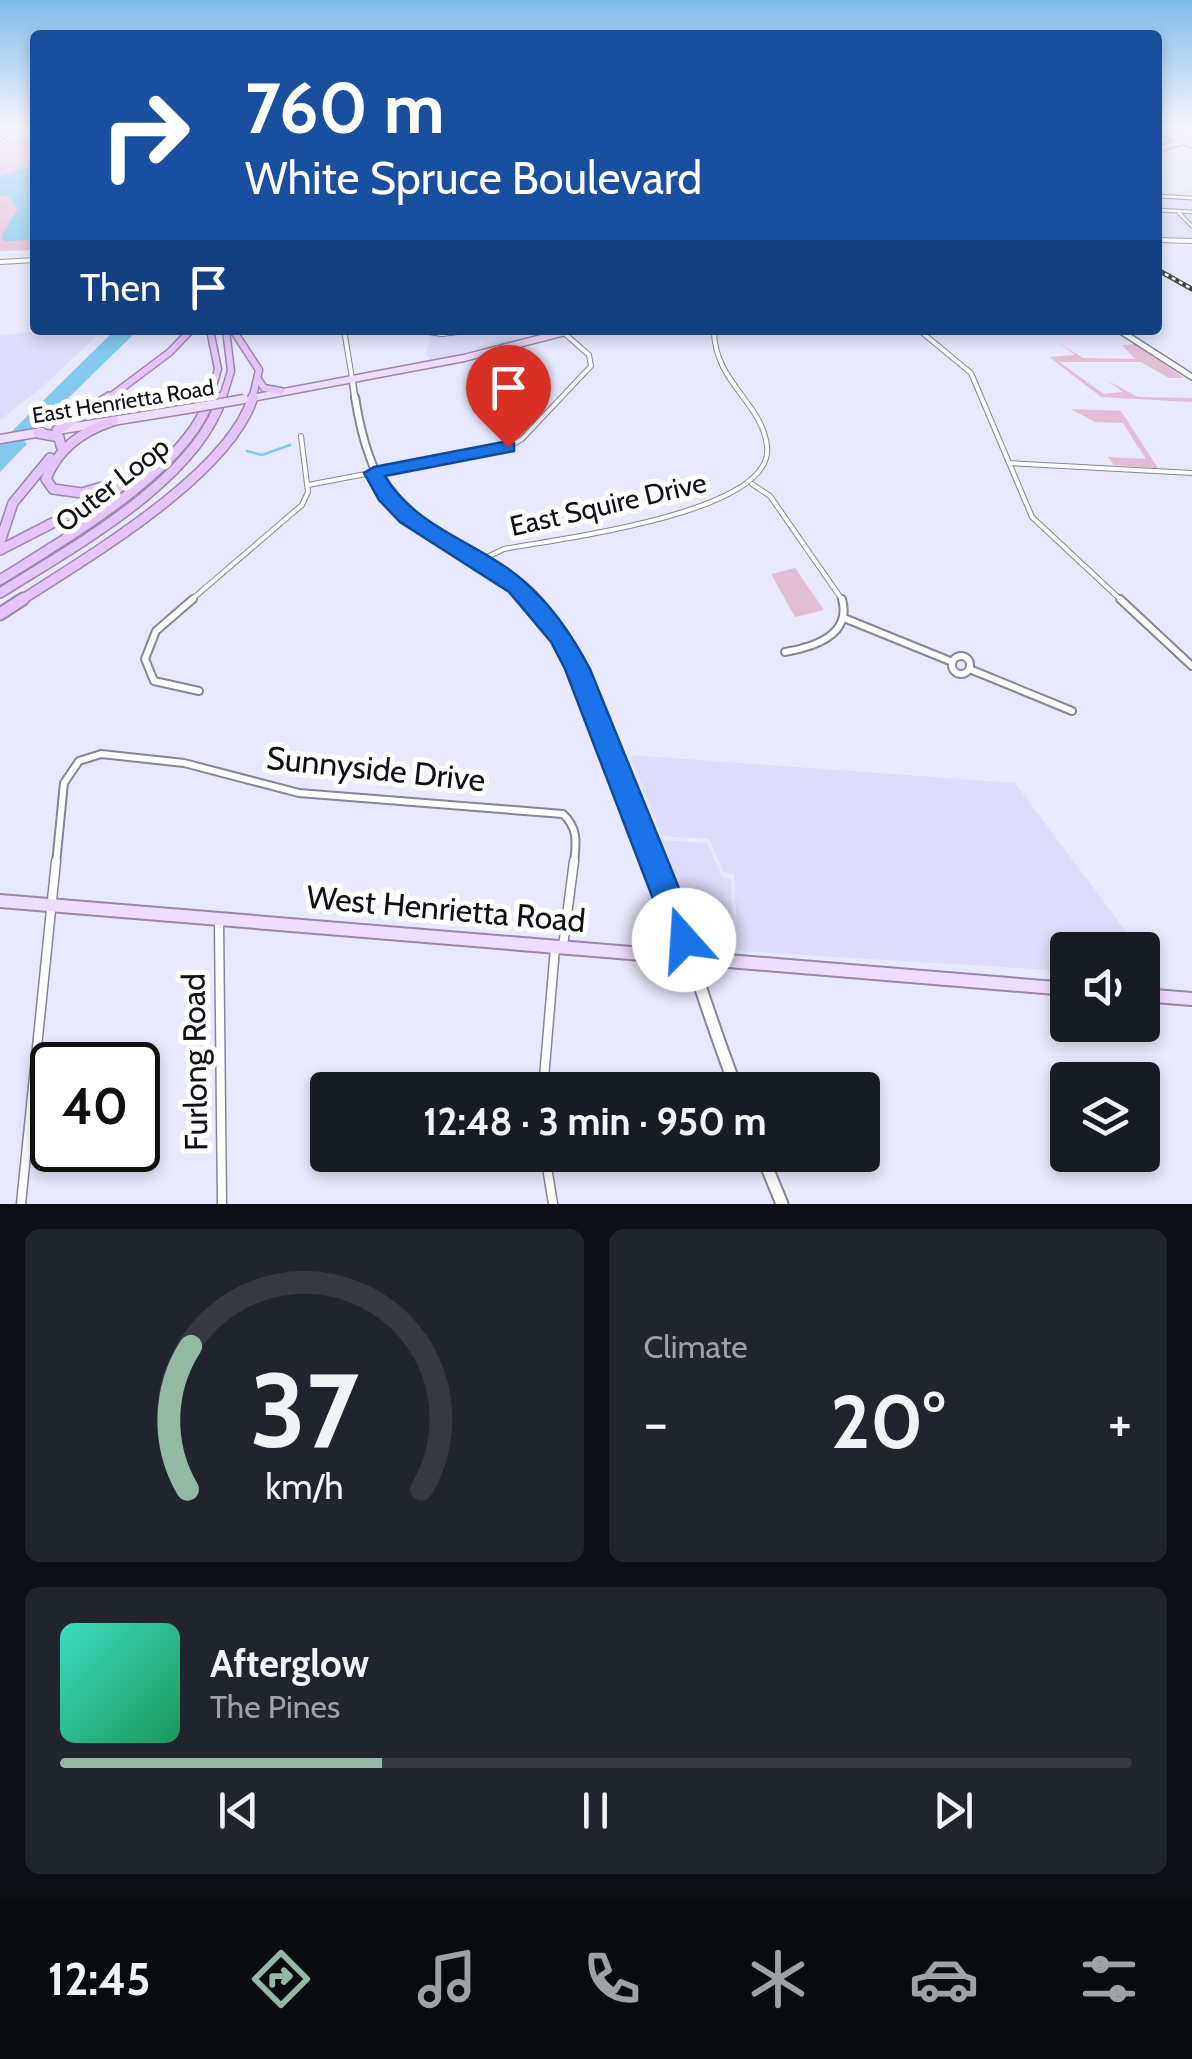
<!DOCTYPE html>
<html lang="en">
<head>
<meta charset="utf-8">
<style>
	:root { --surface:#171b24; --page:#20242c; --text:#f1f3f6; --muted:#9ea1a6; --line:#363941; --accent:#93b9a5 }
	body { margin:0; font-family:Cabin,sans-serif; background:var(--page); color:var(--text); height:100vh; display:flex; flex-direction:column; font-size:38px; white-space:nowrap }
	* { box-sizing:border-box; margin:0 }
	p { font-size:32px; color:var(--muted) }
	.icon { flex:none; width:55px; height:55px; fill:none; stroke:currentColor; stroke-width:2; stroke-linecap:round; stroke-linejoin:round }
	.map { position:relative; height:1204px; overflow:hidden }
	.panel { display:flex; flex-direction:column; gap:25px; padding:25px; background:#0d0f14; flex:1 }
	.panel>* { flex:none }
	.banner { position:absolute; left:30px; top:30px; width:1132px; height:305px; border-radius:10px; box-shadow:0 5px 15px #0003; background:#1a4fa0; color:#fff; overflow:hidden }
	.tools { position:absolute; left:1050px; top:932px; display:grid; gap:20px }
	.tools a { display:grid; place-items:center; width:110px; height:110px; border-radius:10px; background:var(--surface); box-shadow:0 5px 15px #0003; font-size:50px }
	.speed { position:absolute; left:30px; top:1042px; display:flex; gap:20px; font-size:50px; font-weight:700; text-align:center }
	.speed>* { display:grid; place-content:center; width:130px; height:130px; border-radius:50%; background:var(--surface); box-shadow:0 5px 15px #0003; line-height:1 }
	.speed .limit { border:5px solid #111; border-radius:15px; background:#fff; color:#111 }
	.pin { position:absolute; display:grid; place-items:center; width:85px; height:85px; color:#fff; margin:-102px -42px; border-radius:50% 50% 50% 0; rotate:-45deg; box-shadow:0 0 10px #0007 }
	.pin .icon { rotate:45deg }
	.me { position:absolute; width:110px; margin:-55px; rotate:341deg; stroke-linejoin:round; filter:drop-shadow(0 0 8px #0008) }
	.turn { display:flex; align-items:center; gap:35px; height:210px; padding:0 50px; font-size:45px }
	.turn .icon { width:130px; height:130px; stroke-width:2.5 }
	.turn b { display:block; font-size:70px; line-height:85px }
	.then { display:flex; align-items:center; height:95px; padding:0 50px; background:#0003; gap:20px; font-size:38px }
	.big { font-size:75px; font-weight:800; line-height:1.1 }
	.panel .widget { flex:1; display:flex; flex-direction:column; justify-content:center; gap:15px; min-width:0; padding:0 35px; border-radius:15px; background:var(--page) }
	.panel .dial { align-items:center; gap:0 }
	.dial svg { height:260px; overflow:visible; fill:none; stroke:var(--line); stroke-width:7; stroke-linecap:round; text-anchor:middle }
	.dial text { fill:var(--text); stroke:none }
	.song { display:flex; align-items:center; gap:30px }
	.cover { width:120px; height:120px; border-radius:15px; background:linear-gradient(135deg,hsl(170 70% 55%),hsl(150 70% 35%)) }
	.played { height:10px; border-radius:5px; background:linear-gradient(90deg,var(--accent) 30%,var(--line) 30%) }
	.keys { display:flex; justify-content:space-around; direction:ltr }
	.heat { display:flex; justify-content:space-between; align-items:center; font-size:55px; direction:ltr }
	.panel .tiles { flex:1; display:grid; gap:25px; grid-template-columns:1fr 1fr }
	.widget:last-child { grid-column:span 2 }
	.trip { position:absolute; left:310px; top:1072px; width:570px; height:100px; border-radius:10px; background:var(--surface); box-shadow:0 5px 15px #0003; font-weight:800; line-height:100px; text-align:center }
	.tabs { display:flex; height:160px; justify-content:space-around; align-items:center; background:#090b0e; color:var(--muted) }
	.tabs .icon { width:70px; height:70px }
	.tabs .current { color:var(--accent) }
	.tabs b { font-size:45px; color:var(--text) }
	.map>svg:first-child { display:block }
	.built { fill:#ddddfb }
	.green { fill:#e1bdd6 }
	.water { fill:#83c8ed }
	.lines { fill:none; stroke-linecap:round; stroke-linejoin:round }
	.stream { stroke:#83c8ed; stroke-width:2.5 }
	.street-far3-casing { stroke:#858599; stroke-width:5 }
	.street-far2-casing { stroke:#858599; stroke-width:6 }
	.street-far1-casing { stroke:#858599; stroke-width:10 }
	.street-casing { stroke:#858599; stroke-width:11 }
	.secondary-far4-casing { stroke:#858599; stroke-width:6 }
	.secondary-far3-casing { stroke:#858599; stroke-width:8 }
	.secondary-far2-casing { stroke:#858599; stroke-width:10 }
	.secondary-far1-casing { stroke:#858599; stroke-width:12 }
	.secondary-casing { stroke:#858599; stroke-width:15 }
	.primary-far3-casing { stroke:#9a86ab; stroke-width:8 }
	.primary-far2-casing { stroke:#9a86ab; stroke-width:9 }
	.primary-far1-casing { stroke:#9a86ab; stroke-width:11 }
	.primary-casing { stroke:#9a86ab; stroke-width:16 }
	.highway-far2-casing { stroke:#9a86ab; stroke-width:9 }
	.highway-far1-casing { stroke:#9a86ab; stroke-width:12 }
	.highway-casing { stroke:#9a86ab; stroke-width:15 }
	.street-far3 { stroke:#fff; stroke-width:2.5 }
	.street-far2 { stroke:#fff; stroke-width:4 }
	.street-far1 { stroke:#fff; stroke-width:6 }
	.street { stroke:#fff; stroke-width:8 }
	.secondary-far4 { stroke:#fff; stroke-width:4 }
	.secondary-far3 { stroke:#fff; stroke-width:5 }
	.secondary-far2 { stroke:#fff; stroke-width:6 }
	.secondary-far1 { stroke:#fff; stroke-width:9 }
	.secondary { stroke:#fff; stroke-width:11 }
	.primary-far3 { stroke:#efddfd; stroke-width:5 }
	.primary-far2 { stroke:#efddfd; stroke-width:6 }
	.primary-far1 { stroke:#efddfd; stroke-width:8 }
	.primary { stroke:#efddfd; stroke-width:12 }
	.highway-far2 { stroke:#e5c6fb; stroke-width:6 }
	.highway-far1 { stroke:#e5c6fb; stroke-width:9 }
	.highway { stroke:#e5c6fb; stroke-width:11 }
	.rail-casing { stroke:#383841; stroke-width:5 }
	.rail { stroke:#fff; stroke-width:2.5; stroke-dasharray:4; stroke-linecap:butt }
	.primary-bridge-far1-casing { stroke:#9a86ab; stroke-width:9; stroke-linecap:butt }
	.primary-bridge-casing { stroke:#9a86ab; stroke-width:11; stroke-linecap:butt }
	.primary-bridge-far1 { stroke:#efddfd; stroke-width:6 }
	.primary-bridge { stroke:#efddfd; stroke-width:8 }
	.route { fill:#1a73e8; stroke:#114b97; stroke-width:2.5 }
	.labels { text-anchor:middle; stroke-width:10; stroke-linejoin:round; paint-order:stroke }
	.far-street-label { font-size:22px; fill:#0f0f16; stroke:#fff }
	.street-label { font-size:28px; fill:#0f0f16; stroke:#fff }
	.near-street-label { font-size:32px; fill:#0f0f16; stroke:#fff }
</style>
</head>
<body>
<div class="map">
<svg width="1192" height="1204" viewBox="0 0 1192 1204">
	<rect width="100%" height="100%" fill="#e8e8fe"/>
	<!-- built -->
	<g class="built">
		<path d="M1182 189H1192V240L1158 239V192L1184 193Z"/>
		<path d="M42 330H103L40 389 0 420V336Z"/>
		<path d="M409 330H562L431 362 426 352 431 337Z"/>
		<path d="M630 755 1015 783 1140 950H1068L1067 971 738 951 734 874 724 873 709 839 662 836Z"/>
		<path d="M658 840 707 843 723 878 731 879 734 949 700 947Z"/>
	</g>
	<!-- green -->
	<g class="green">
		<path d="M35 138V250L0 251V142Z"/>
		<path d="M1059 343 1083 358 1135 359 1122 345 1135 344 1184 378H1169L1141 362H1059L1104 394 1123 392 1108 381 1138 397 1192 398V402L1101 397 1052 359 1050 357 1075 355Z"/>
		<path d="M1071 409 1121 411 1158 468 1114 465 1108 457 1146 459 1123 423 1095 422Z"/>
		<path d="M795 568 824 610 795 617 771 574Z"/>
	</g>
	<!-- water -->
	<g class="water">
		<path d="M35 165V240L5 241 1 238 18 208 8 196 0 195V176Z"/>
		<path d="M115 330H138L24 441 27 444 0 472V443Z"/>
	</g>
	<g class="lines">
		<!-- stream -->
		<g class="stream">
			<path d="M1166 137 1168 141"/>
			<path d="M247 451 262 455 290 445"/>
		</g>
		<defs>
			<g id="street-far3">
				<path d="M0 139 17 129 35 127"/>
				<path d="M1158 196 1192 198"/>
				<path d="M1158 210 1192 212"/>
				<path d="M1179 213 1192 226"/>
			</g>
			<g id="street-far2">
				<path d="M0 262 35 260"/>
				<path d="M344 330 352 378"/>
				<path d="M416 330 442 334 474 330"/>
				<path d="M919 330 971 373 1032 517 1122 601"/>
				<path d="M1009 463 1192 473"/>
				<path d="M752 484 770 496 843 601"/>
				<path d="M308 485 508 447 522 439 591 366 589 355 564 333"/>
				<path d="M479 561 504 549C554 539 776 514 767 446 762 402 714 382 714 330"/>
				<path d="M190 601 302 505 308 492 301 436"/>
			</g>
			<g id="street-far1">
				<path d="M193 599 156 631 145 659 154 681 199 691"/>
				<path d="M1120 599 1192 666"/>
				<path d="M844 618 950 661"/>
				<path d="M785 652C814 647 852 635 842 599"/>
				<circle cx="961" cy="665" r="9"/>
				<path d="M972 670 1072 711"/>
				<path d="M56 864 64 783 79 761 101 754 184 763 299 793 563 814C579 829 576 843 574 864"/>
			</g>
			<g id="street">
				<path d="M219 922 222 1204"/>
				<path d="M563 946 574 861"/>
				<path d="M543 1090 555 948"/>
				<path d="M545 1155 553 1204"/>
				<path d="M21 1204 56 861"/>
			</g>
			<path id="secondary-far4" d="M1158 240 1192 241"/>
			<g id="secondary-far3">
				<path d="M1119 330 1192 377"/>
				<path d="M352 378 355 400"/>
			</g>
			<path id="secondary-far2" d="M355 397C378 546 441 516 531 601"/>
			<path id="secondary-far1" d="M529 599 570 653 656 864"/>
			<g id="secondary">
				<path d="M655 861C686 936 707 1014 737 1090"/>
				<path d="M762 1155 782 1204"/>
			</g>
			<g id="primary-far3">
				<path d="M1158 130 1192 145"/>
				<path d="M1158 149 1192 139"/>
			</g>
			<path id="primary-far2" d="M252 398 464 358 573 330"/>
			<g id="primary-far1">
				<path d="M57 430 187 409"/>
				<path d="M0 439 42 432"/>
			</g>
			<g id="primary">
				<path d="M0 901 1068 989"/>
				<path d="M1142 995 1192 999"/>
			</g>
			<g id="highway-far2">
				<path d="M233 330 259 370 252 400"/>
				<path d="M258 379 264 388 281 391"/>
				<path d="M106 400 170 352 191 330"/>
				<path d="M209 400 218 369 210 330"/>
				<path d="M222 400 231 371 226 330"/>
			</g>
			<g id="highway-far1">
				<path d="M113 421C82 431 58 448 46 479L53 489 82 493 119 482"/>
				<path d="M57 430 109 397"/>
				<path d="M38 433 59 437 61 446"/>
				<path d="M0 542 13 503 50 458"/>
				<path d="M0 550 109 494 148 469"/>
				<path d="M0 580C60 542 190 468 210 397"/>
				<path d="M0 593C71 548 196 481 222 397"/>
				<path d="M20 601C86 558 229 475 253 397"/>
			</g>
			<path id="highway" d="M0 614 23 599"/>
		</defs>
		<!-- street-far3 casing -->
		<use href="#street-far3" class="street-far3-casing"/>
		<!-- street-far2 casing -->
		<use href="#street-far2" class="street-far2-casing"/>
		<!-- street-far1 casing -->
		<use href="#street-far1" class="street-far1-casing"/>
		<!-- street casing -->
		<use href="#street" class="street-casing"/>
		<!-- secondary-far4 casing -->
		<use href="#secondary-far4" class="secondary-far4-casing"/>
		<!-- secondary-far3 casing -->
		<use href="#secondary-far3" class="secondary-far3-casing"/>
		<!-- secondary-far2 casing -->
		<use href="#secondary-far2" class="secondary-far2-casing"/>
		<!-- secondary-far1 casing -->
		<use href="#secondary-far1" class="secondary-far1-casing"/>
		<!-- secondary casing -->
		<use href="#secondary" class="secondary-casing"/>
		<!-- primary-far3 casing -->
		<use href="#primary-far3" class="primary-far3-casing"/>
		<!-- primary-far2 casing -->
		<use href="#primary-far2" class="primary-far2-casing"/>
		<!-- primary-far1 casing -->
		<use href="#primary-far1" class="primary-far1-casing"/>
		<!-- primary casing -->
		<use href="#primary" class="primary-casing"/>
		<!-- highway-far2 casing -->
		<use href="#highway-far2" class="highway-far2-casing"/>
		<!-- highway-far1 casing -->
		<use href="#highway-far1" class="highway-far1-casing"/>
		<!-- highway casing -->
		<use href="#highway" class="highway-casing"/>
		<!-- street-far3 -->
		<use href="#street-far3" class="street-far3"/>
		<!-- street-far2 -->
		<use href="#street-far2" class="street-far2"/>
		<!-- street-far1 -->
		<use href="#street-far1" class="street-far1"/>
		<!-- street -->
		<use href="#street" class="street"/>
		<!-- secondary-far4 -->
		<use href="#secondary-far4" class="secondary-far4"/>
		<!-- secondary-far3 -->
		<use href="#secondary-far3" class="secondary-far3"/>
		<!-- secondary-far2 -->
		<use href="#secondary-far2" class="secondary-far2"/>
		<!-- secondary-far1 -->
		<use href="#secondary-far1" class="secondary-far1"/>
		<!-- secondary -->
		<use href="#secondary" class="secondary"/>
		<!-- primary-far3 -->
		<use href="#primary-far3" class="primary-far3"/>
		<!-- primary-far2 -->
		<use href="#primary-far2" class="primary-far2"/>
		<!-- primary-far1 -->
		<use href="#primary-far1" class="primary-far1"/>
		<!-- primary -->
		<use href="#primary" class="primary"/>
		<!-- highway-far2 -->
		<use href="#highway-far2" class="highway-far2"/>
		<!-- highway-far1 -->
		<use href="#highway-far1" class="highway-far1"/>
		<!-- highway -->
		<use href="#highway" class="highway"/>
		<defs>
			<path id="rail" d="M1158 270 1192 289"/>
		</defs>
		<!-- rail casing -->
		<use href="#rail" class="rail-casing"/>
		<!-- rail -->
		<use href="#rail" class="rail"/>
		<defs>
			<path id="primary-bridge-far1" d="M239 400 244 399"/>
			<path id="primary-bridge" d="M187 409 244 399"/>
		</defs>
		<!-- primary-bridge-far1 casing -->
		<use href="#primary-bridge-far1" class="primary-bridge-far1-casing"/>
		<!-- primary-bridge casing -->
		<use href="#primary-bridge" class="primary-bridge-casing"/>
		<!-- primary-bridge-far1 -->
		<use href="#primary-bridge-far1" class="primary-bridge-far1"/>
		<!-- primary-bridge -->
		<use href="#primary-bridge" class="primary-bridge"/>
	</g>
	<!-- sky -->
	<linearGradient id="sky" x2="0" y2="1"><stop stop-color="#7fbcea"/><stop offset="0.43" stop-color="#f5f5ff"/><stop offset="1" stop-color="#f5f5ff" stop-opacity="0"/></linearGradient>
	<rect width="1192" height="294" fill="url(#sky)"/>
	<!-- route -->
	<path class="route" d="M508 441 514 443V451L385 476C417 530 482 543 526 583 553 607 573 637 590 669L700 940 695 951 684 956 673 951 565 669 551 642 509 592 400 522 379 500 364 473 374 467Z"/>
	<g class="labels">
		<!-- far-street labels -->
		<g class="far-street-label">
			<text transform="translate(123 401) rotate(-9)" y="8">East Henrietta Road</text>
		</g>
		<!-- street labels -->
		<g class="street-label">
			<text transform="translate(112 484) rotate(-38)" y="10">Outer Loop</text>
			<text transform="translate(608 504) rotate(-13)" y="10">East Squire Drive</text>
		</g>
		<!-- near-street labels -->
		<g class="near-street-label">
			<text transform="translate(376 769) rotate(6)" y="11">Sunnyside Drive</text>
			<text transform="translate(446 909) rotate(5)" y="11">West Henrietta Road</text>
			<text transform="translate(195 1062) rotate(-91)" y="11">Furlong Road</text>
		</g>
	</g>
</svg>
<div class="tools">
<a><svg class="icon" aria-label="sound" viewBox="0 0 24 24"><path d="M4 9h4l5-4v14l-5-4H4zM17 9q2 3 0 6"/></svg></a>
<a><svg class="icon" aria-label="layers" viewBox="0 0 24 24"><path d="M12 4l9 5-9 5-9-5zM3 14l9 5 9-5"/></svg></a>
</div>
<div class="speed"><div class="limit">40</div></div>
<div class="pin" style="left:508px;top:447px;background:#d93025"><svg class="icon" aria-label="arrive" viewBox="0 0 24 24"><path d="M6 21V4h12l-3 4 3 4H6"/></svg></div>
<svg class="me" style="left:684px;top:940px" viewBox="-20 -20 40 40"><circle r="19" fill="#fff"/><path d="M0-13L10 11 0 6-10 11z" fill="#1a73e8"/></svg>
<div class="trip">12:48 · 3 min · 950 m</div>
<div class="banner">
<div class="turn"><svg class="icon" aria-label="right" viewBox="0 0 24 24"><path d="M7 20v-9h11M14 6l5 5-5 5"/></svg><div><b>760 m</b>White Spruce Boulevard</div></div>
<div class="then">Then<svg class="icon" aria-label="arrive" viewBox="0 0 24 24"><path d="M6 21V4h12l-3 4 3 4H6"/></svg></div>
</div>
</div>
<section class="panel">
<div class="tiles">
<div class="widget dial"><svg viewBox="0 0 100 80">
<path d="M14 69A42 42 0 1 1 86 69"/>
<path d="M14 69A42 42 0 0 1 15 25" stroke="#93b9a5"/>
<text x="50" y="56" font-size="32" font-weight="700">37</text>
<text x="50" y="72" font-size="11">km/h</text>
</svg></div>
<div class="widget"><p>Climate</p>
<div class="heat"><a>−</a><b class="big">20°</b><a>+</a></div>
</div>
<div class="widget">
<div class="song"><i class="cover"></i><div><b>Afterglow</b><p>The Pines</p></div></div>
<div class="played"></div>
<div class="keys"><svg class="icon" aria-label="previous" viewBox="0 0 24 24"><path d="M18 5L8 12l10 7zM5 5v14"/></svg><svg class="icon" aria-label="pause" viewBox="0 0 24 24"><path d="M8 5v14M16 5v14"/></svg><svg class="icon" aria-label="next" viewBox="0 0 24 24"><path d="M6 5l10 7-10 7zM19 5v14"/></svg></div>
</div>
</div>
</section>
<nav class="tabs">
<b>12:45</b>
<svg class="icon current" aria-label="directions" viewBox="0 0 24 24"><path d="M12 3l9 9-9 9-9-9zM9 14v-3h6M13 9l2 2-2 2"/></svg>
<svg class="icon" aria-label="music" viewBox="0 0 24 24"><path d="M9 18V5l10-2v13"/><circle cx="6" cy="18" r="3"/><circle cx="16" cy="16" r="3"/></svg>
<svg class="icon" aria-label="phone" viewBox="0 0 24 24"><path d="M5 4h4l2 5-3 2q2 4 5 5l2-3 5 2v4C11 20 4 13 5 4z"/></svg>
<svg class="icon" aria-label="climate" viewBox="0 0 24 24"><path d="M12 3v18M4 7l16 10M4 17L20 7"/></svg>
<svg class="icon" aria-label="car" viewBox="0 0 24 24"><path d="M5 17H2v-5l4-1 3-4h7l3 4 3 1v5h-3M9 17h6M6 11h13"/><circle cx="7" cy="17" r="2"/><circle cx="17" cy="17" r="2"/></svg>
<svg class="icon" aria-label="filters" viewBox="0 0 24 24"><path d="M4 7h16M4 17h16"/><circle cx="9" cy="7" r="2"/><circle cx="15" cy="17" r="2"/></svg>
</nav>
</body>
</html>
